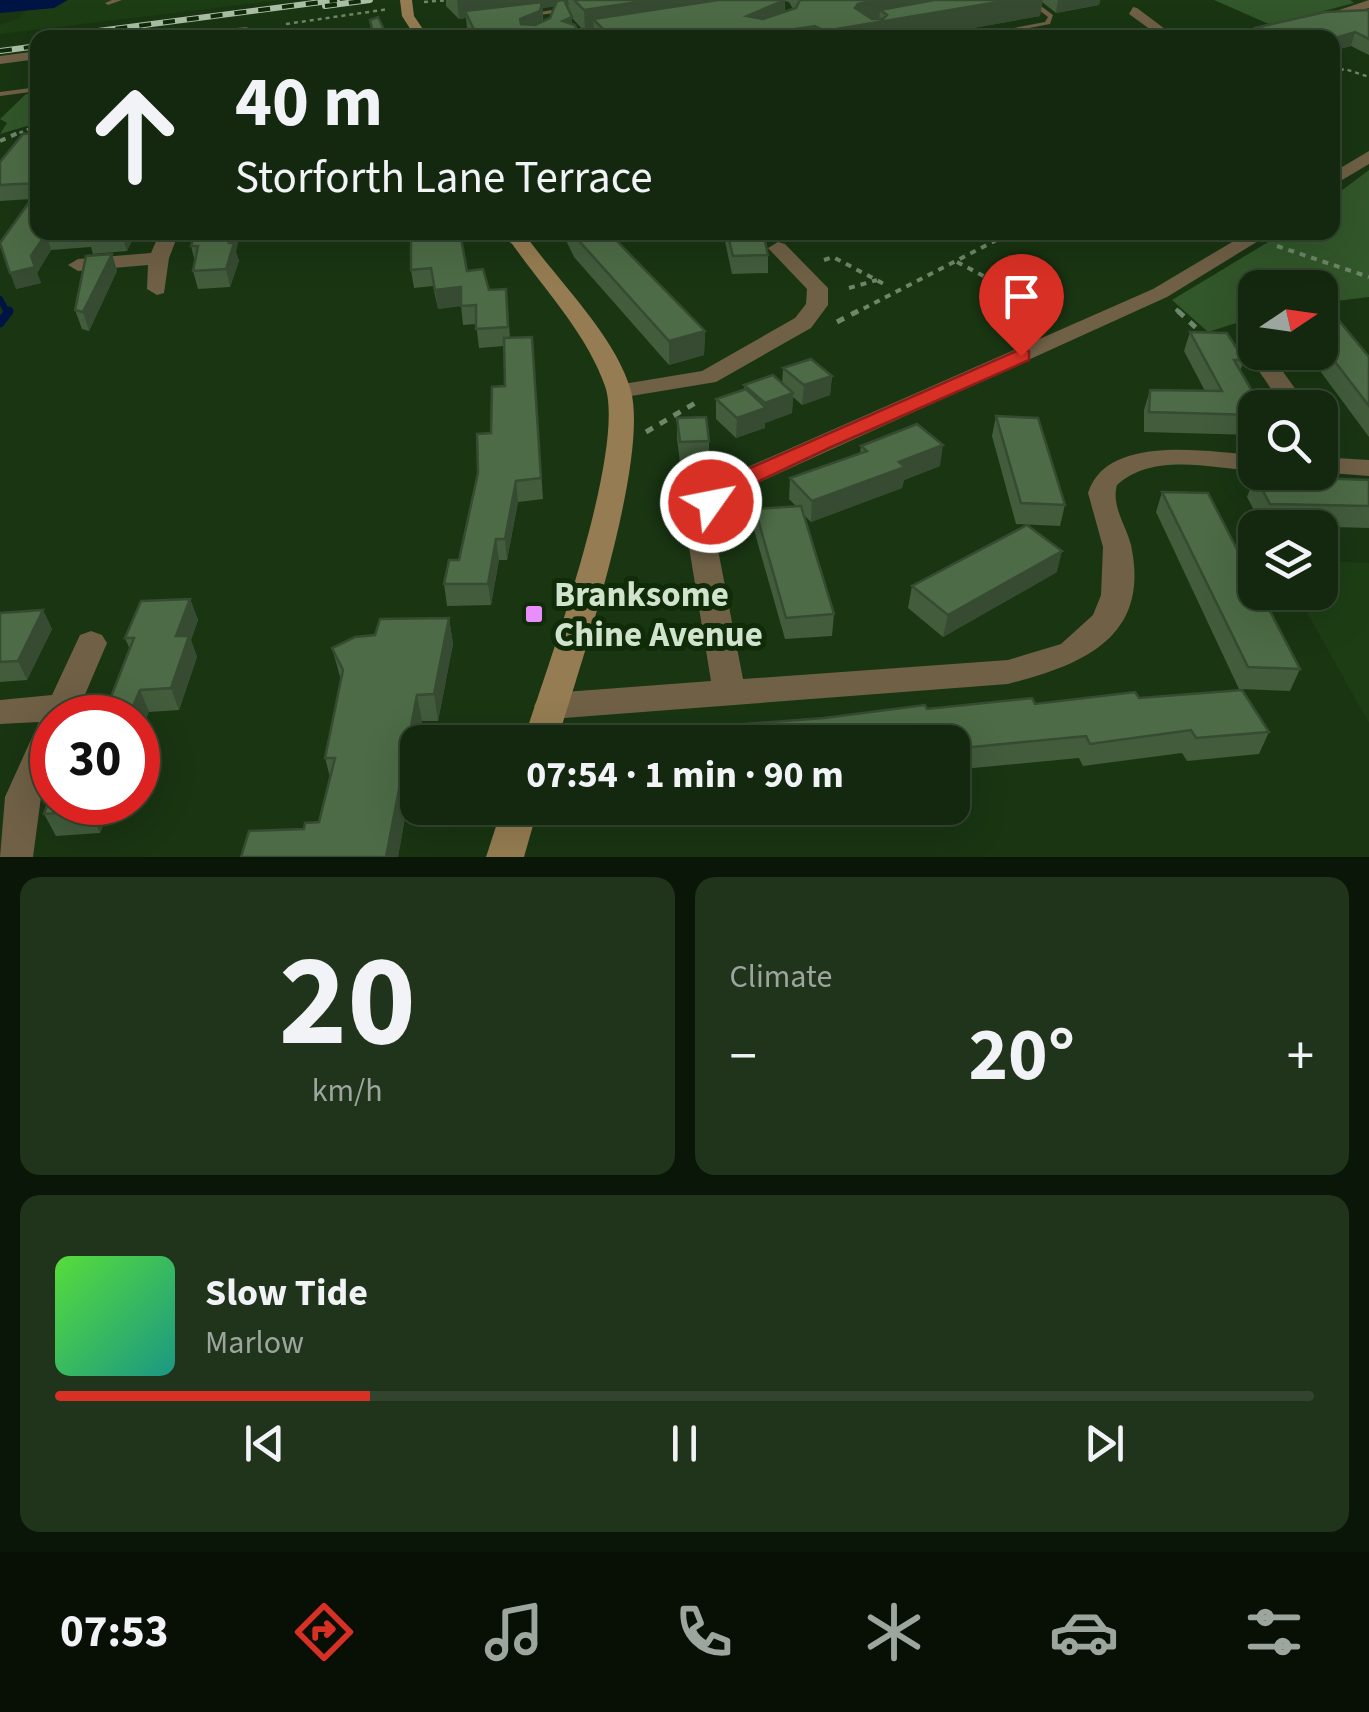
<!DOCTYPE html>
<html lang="en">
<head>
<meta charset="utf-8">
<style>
	:root { --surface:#13280e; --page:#20341c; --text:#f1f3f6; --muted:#9da69e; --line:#32442e; --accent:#d93025 }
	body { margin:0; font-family:"Source Sans 3",sans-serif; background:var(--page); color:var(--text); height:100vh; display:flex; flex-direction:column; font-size:38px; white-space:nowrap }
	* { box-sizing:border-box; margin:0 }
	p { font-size:32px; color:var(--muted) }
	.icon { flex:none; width:55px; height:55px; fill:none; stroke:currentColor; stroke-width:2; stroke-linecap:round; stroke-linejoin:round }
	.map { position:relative; height:857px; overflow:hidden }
	.drawer { display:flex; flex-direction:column; gap:20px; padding:20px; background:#0a1608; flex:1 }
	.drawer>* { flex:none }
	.banner { position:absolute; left:30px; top:30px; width:1310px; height:210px; border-radius:20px; box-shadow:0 10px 40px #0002,0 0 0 2px var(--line); background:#13280e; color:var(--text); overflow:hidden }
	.needle { width:65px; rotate:77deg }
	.controls { position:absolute; left:1238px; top:270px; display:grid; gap:20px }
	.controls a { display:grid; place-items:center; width:100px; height:100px; border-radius:20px; background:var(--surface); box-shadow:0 10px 40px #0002,0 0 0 2px var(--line); font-size:50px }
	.speed { position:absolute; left:30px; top:695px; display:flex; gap:20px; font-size:50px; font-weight:700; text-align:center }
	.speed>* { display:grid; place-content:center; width:130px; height:130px; border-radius:50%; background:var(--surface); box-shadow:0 10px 40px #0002,0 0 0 2px var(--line); line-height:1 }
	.speed .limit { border:15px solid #d22; background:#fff; color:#111 }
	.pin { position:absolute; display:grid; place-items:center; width:85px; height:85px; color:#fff; margin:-102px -42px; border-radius:50% 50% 50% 0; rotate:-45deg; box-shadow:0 0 10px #0007 }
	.pin .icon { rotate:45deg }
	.me { position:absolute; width:110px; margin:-55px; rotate:57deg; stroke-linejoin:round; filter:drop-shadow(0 0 8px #0008) }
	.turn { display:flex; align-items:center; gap:35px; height:210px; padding:0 40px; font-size:45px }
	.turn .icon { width:130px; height:130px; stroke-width:2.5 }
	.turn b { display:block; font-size:70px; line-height:85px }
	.big { font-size:75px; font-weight:700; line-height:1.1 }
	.drawer .widget { flex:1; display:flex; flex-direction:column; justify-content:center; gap:15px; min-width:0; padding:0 35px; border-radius:20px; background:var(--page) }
	.drawer .dial { align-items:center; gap:0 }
	.dial b { font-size:130px; line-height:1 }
	.song { display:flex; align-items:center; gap:30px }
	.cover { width:120px; height:120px; border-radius:15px; background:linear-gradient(135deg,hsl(110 70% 55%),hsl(170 70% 35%)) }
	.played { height:10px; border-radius:5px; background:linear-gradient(90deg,var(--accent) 25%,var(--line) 25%) }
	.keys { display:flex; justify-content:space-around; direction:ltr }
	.heat { display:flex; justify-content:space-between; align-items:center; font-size:55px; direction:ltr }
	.drawer .tiles { flex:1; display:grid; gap:20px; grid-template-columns:1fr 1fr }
	.widget:last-child { grid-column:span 2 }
	.trip { position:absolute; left:400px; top:725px; width:570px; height:100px; border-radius:20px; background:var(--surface); box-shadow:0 10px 40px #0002,0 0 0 2px var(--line); font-weight:700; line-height:100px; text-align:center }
	.tabs { display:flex; height:160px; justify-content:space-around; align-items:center; background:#081006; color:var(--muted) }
	.tabs .icon { width:70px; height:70px }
	.tabs .on { color:var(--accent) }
	.tabs b { font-size:45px; color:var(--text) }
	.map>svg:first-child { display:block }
	.built { fill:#1d3e15 }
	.green { fill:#32572a }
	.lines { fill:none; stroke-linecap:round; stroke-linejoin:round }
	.stream-far1 { stroke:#001444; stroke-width:6 }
	.stream { stroke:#001444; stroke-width:9 }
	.river { fill:#001444; fill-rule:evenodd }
	.path-far2 { stroke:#6e8669; stroke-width:2.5; stroke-dasharray:4 4; stroke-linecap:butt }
	.path-far1 { stroke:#6e8669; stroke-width:4; stroke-dasharray:6 6; stroke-linecap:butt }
	.path { stroke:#6e8669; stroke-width:5; stroke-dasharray:8 8; stroke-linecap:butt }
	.lane { fill:#6f6046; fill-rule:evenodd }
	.street { fill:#6f6046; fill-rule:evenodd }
	.secondary { fill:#957c52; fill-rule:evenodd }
	.rail-casing { stroke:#abbfa7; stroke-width:6 }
	.rail { stroke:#0f2b08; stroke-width:4; stroke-dasharray:12; stroke-linecap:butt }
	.wall { fill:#425c3c; fill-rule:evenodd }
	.shaded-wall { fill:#364b31 }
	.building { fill:#4d6b46; stroke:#364b31; stroke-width:2.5 }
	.route { fill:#d93025; stroke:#8d1f18; stroke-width:2.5 }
	.poi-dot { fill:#e98efe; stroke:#0f2b08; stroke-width:4 }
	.labels { text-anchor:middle; stroke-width:10; stroke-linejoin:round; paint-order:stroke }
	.near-poi-label { font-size:35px; font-weight:bold; fill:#d1e3cd; stroke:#0f2b08; text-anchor:start }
</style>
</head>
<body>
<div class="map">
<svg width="1369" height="857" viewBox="0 0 1369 857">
	<rect width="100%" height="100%" fill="#193512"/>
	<!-- built -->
	<g class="built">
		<path d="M62 0H281L0 34V25L18 19 28 9Z"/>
		<path d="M1320 561 1369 563V723L1296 593 1320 592Z"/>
	</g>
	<!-- green -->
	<g class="green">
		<path d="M1214 0H1350L1354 3 1271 25Z"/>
		<path d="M37 93V123L0 134 7 123 0 119 26 94Z"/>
		<path d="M1369 170V297L1320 303V288H1255V317L1208 332 1172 300 1283 233 1332 232 1333 197Z"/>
	</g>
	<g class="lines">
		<!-- stream-far1 -->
		<path class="stream-far1" d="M0 299 8 314"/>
		<!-- stream -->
		<path class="stream" d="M0 323 9 311"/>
		<!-- river -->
		<path class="river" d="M0 0H68L54 8 0 13Z"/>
		<!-- path-far2 -->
		<g class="path-far2">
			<path d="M424 2 449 0"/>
			<path d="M286 24 389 9"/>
			<path d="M1332 72 1345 69 1369 77"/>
			<path d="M12 136 38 125"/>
		</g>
		<!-- path-far1 -->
		<g class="path-far1">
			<path d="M0 141 18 133"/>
			<path d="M1277 246 1369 277"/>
			<path d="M824 260 833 257 884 284"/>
			<path d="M957 262 1056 314"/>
			<path d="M849 288 877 280"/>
			<path d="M1176 309 1181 314"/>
			<path d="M853 314 1012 232"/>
		</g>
		<!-- path -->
		<g class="path">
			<path d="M1052 311 1057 314"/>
			<path d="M1178 311 1205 336"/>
			<path d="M837 322 858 311"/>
			<path d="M646 432 697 402"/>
		</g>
		<!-- lane -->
		<g class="lane">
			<path d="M112 0H122L108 5 105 3Z"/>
			<path d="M1026 0H1033L1053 15 1050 24 978 38H961L1045 22 1048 17Z"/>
			<path d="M552 10 554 13 526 17 523 15Z"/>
			<path d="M608 30 611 32 610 33 587 38H568Z"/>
			<path d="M38 87V91L0 96V92Z"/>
		</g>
		<!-- street -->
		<g class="street">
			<path d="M1369 0V8L1318 23 1312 19Z"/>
			<path d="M1133 7 1137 8 1177 38H1162L1129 14Z"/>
			<path d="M246 27 279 38H171L177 34Z"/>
			<path d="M38 51V59L0 64V56Z"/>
			<path d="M1369 151V164L1332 186V173Z"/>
			<path d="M160 232H179L169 258 164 293 157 295 147 289 148 265 78 271 68 265 78 259 151 253Z"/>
			<path d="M519 232H553L517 245 510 243V235Z"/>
			<path d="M1249 232H1273L1167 297 740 491 723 506 714 529 743 679 1008 660 1061 644 1093 615 1101 595 1103 547 1088 493C1107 433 1208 452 1255 455V471C1211 468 1153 452 1117 485 1111 506 1126 525 1131 545 1151 638 1082 665 1008 684L551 719 539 715 534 706 539 697 551 693 711 681 686 529 700 498 666 499 663 493 666 487 725 477 1153 289Z"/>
			<path d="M778 242 785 244 828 288V305L811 328 716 382 619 398 611 396 607 391 611 386 702 371 795 318 806 304 807 289 768 248Z"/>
			<path d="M1255 346V352H1269L1309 408H1284L1246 352Z"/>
			<path d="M1320 457 1369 460V476L1318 472Z"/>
			<path d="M91 631 102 635 107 643 75 718H52V769L41 797 33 857H0L5 797 39 722 0 724V700L52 695 80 635Z"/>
		</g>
		<!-- secondary -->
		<g class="secondary">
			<path d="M400 0H412L414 16 429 38H416L402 16Z"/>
			<path d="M504 232H523C556 279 616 336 631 391 649 462 580 667 557 742H523C546 671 627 450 605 386 585 329 537 282 504 232Z"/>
			<path d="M502 808H538L524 857H486Z"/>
		</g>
		<defs>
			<g id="rail">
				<path d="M325 6 370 0"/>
				<path d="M44 38 337 0"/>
				<path d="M0 51 38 46"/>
			</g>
		</defs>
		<!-- rail casing -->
		<use href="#rail" class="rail-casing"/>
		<!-- rail -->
		<use href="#rail" class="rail"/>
	</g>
	<!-- wall -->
	<g class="wall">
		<path d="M446 0H1100L1099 5 1056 13 1042 2 1040 16 917 38H594V30L585 32 572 18V24L578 38H472L467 27 466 18 459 19 446 6ZM785 1 789 2 793 9 785 11ZM555 6 550 18 543 21V8Z"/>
		<path d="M1369 10V55L1351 46 1332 51Z"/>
		<path d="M38 133V232H136L127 251 93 254 91 247 51 250 37 273 41 283 16 289 31 199 0 201V162Z"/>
		<path d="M196 232 236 252 239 261 230 287 198 289 193 271 195 262 191 246Z"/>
		<path d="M411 232H449L467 271 508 308 510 338 532 337 543 499 518 502 507 560H499L491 605 447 606 444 584 459 560 505 386 504 346 479 348 476 324 463 325 461 306 438 309 433 286 414 288 411 270Z"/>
		<path d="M562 232H608L705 331 704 355 669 365 574 257Z"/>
		<path d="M723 232H763L768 255V273L732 274Z"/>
		<path d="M112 254 117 271 89 331 82 329 75 310Z"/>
		<path d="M1320 312 1369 357V437L1306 352H1320Z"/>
		<path d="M1190 332 1244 360 1240 371 1255 408V435L1144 432V410L1150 390 1205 391 1184 351Z"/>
		<path d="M783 368 832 376 830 395 802 405 793 397 792 413 765 423V428L736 438 716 419V399L744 390V385L782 384Z"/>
		<path d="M996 416 1065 505 1060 526 1016 524 992 436Z"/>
		<path d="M677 418 709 441V462L680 463 677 438Z"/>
		<path d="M861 446 940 466 904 480 902 488 811 522 803 514 834 614 832 636 785 639 754 530 755 509 796 506 789 499 790 478 860 454Z"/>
		<path d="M1255 476 1369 480V528L1262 525 1247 497Z"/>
		<path d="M1162 492 1300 669 1290 691 1239 689 1156 512Z"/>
		<path d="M1057 572 943 637 908 608 912 586Z"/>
		<path d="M190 599 198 620 191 640 197 657 179 710 149 712 111 697 130 650 125 638Z"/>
		<path d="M43 610 52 629 27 680 0 682V613Z"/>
		<path d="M449 618 453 644 438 721H422L398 857 304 829 319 822 330 777 325 758 341 680 332 648 375 635Z"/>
		<path d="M1139 698 1269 732 1259 754 1187 761 1182 753 1083 766 1079 758 952 770V742H639V732L927 709Z"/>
		<path d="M52 802H113L100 833 56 836 44 814Z"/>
	</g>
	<!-- shaded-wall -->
	<g class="shaded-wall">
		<path d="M457 0H568L569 5 543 8 542 27 469 18 465 11 466 18 459 19Z"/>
		<path d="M651 0H743L593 19 594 30 585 32 584 10Z"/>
		<path d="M785 0 784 22 815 26 814 38H736L747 16Z"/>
		<path d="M878 0H991L887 15 880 10 879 21 1010 0H1043L1040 16 917 38H825V31L855 8 858 4Z"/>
		<path d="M1058 0H1100L1099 5 1056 13Z"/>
		<path d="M572 17V32H578V38H512L563 21Z"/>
		<path d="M1355 32 1351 46 1332 51V39Z"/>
		<path d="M123 232H136L127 251 122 235Z"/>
		<path d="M232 232H241L236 252 239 261 230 287 226 269Z"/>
		<path d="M46 234 51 250 37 273 41 283 16 289 10 273 31 256Z"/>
		<path d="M112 254 117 271 89 331 83 312Z"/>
		<path d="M461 287 463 305 438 309 435 290Z"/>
		<path d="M705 331 704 355 669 365V341Z"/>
		<path d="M832 376 830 395 802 405 804 385Z"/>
		<path d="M793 393 792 413 765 423V428L736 438 737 418 764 408 765 403Z"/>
		<path d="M943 445 940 466 904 480 902 488 811 522 812 501 899 462Z"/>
		<path d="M516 481 518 502 507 560 505 539Z"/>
		<path d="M496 539 499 560 491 605 488 584Z"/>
		<path d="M1062 551 1057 572 943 637 948 615Z"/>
		<path d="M190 599 198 620 191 640 197 657 179 710 171 688 176 636Z"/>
		<path d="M43 610 52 629 27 680 18 661Z"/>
		<path d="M449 618 453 644 438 721 434 694Z"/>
		<path d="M140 690 149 712 138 740V718H128Z"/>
		<path d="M417 695 422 721 398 857H386Z"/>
		<path d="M93 802H113L100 833 90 811Z"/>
	</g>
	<!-- building -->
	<g class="building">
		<path d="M564 0 572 17 563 21 575 25 578 32 512 38H478L465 11 542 2 540 11 520 19 521 24 535 25 550 18 557 1Z"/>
		<path d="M574 0H651L584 10Z"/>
		<path d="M718 0H785L747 16 763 19 796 8 800 0H878L858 4 855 8 872 19H883L887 15 880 10 934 0H1010L825 31 815 26 736 38H612L593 19Z"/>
		<path d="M1369 10V39L1355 32 1332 39V38H1237L1255 28 1325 12Z"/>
		<path d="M378 17 388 38H374L370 20Z"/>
		<path d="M38 133V183L0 185V162L23 134Z"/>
		<path d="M38 190V232H63L46 234 31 256 35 267 10 273 0 243Z"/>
		<path d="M89 232H123L122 235 88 238Z"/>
		<path d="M196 232H232L229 243H234L226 269 193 271 198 246H191Z"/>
		<path d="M411 232H446V234L460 233 467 271 483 269 489 290 506 289 508 327 476 329V305L461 306V287L435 290 431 268 411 270Z"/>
		<path d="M571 232H608L705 331 669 341Z"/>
		<path d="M727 232H763L768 255 733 256Z"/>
		<path d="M112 254 83 312 75 310 86 256Z"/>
		<path d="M1320 312H1332L1369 357V406L1320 342Z"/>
		<path d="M1190 332 1227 333 1244 360H1234L1262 408H1255V415L1149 412 1150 390 1222 391Z"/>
		<path d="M532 337 541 478 516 481 505 539H496L488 584H444L449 560H459L478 473 477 434 491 433 492 387 505 386 504 338Z"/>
		<path d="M811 359 832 376 804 385 783 368Z"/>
		<path d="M773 375 793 393 765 403 744 385Z"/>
		<path d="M746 389 766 408 737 418 716 399Z"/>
		<path d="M996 416 1038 418 1065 505 1021 503Z"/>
		<path d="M706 417 709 441 680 442 677 418Z"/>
		<path d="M917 424 943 445 899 462 905 467 812 501 790 478 867 451 861 446Z"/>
		<path d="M1255 476 1369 480V506L1270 504Z"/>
		<path d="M1162 492 1208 493 1255 584V592H1260L1300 669 1248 667Z"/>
		<path d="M801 506 834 614 786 618 755 509Z"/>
		<path d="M1027 525 1062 551 948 615 912 586Z"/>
		<path d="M190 599 176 636H189L171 688 140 690 128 718H82L90 698 111 697 134 638H125L141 601Z"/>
		<path d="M43 610 18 661 0 662V613Z"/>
		<path d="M449 618 434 694 417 695 386 857H241L249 831 304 829 305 823 319 822 335 758H325L343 670 332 648 355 637 375 635 380 619Z"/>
		<path d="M1242 690 1269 732 1196 738 1191 730 1090 744 1086 736 952 749V742H641L639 732 824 718 925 705 927 709 1032 698 1035 704 1135 692 1139 698Z"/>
		<path d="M52 792V802H93L90 811 44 814Z"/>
	</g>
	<!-- route -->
	<path class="route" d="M1021 349 1029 351V360L829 448 740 490 711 510 699 502 723 480Z"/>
	<!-- markers -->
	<rect class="poi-dot" x="524" y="604" width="20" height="20" rx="5"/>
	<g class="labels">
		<!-- near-poi labels -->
		<g class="near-poi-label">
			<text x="554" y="606">Branksome<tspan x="554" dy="40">Chine Avenue</tspan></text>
		</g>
	</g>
</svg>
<div class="controls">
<a><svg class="needle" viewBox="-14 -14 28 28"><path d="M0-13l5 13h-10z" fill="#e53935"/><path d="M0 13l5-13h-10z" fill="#9da69e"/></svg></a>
<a><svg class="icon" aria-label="search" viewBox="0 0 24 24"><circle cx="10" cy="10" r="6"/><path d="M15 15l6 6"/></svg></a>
<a><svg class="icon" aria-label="layers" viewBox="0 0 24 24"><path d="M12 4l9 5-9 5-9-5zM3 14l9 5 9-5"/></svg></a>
</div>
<div class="speed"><div class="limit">30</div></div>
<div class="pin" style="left:1021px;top:356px;background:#d93025"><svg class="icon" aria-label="arrive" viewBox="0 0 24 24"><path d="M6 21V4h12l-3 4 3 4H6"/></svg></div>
<svg class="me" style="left:711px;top:502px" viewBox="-20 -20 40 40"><circle r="17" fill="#d93025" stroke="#fff" stroke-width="3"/><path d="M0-11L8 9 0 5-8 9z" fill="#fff"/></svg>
<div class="trip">07:54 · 1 min · 90 m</div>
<div class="banner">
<div class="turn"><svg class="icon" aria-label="ahead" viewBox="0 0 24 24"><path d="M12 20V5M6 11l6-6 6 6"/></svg><div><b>40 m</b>Storforth Lane Terrace</div></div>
</div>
</div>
<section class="drawer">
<div class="tiles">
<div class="widget dial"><b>20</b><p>km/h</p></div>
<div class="widget"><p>Climate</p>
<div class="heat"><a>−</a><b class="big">20°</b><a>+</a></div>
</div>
<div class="widget">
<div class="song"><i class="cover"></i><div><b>Slow Tide</b><p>Marlow</p></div></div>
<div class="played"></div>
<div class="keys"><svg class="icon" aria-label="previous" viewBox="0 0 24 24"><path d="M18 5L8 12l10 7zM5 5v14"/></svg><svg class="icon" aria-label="pause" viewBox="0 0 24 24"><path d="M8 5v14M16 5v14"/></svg><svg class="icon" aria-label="next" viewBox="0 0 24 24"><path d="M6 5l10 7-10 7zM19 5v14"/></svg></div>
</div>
</div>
</section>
<nav class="tabs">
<b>07:53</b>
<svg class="icon on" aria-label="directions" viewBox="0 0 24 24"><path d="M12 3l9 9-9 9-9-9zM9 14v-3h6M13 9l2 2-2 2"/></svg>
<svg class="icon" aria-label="music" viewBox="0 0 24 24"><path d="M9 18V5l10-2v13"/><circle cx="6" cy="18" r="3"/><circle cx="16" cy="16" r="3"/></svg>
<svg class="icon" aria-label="phone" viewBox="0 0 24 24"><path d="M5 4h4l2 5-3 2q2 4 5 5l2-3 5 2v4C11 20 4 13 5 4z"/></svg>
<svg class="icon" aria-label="climate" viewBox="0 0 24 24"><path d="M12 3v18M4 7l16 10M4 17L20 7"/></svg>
<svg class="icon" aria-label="car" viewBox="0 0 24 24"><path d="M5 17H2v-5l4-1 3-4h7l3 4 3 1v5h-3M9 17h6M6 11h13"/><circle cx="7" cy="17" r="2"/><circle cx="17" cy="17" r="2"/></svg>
<svg class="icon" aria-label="filters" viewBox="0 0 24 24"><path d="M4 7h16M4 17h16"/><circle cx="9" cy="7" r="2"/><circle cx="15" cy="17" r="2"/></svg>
</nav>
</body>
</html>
